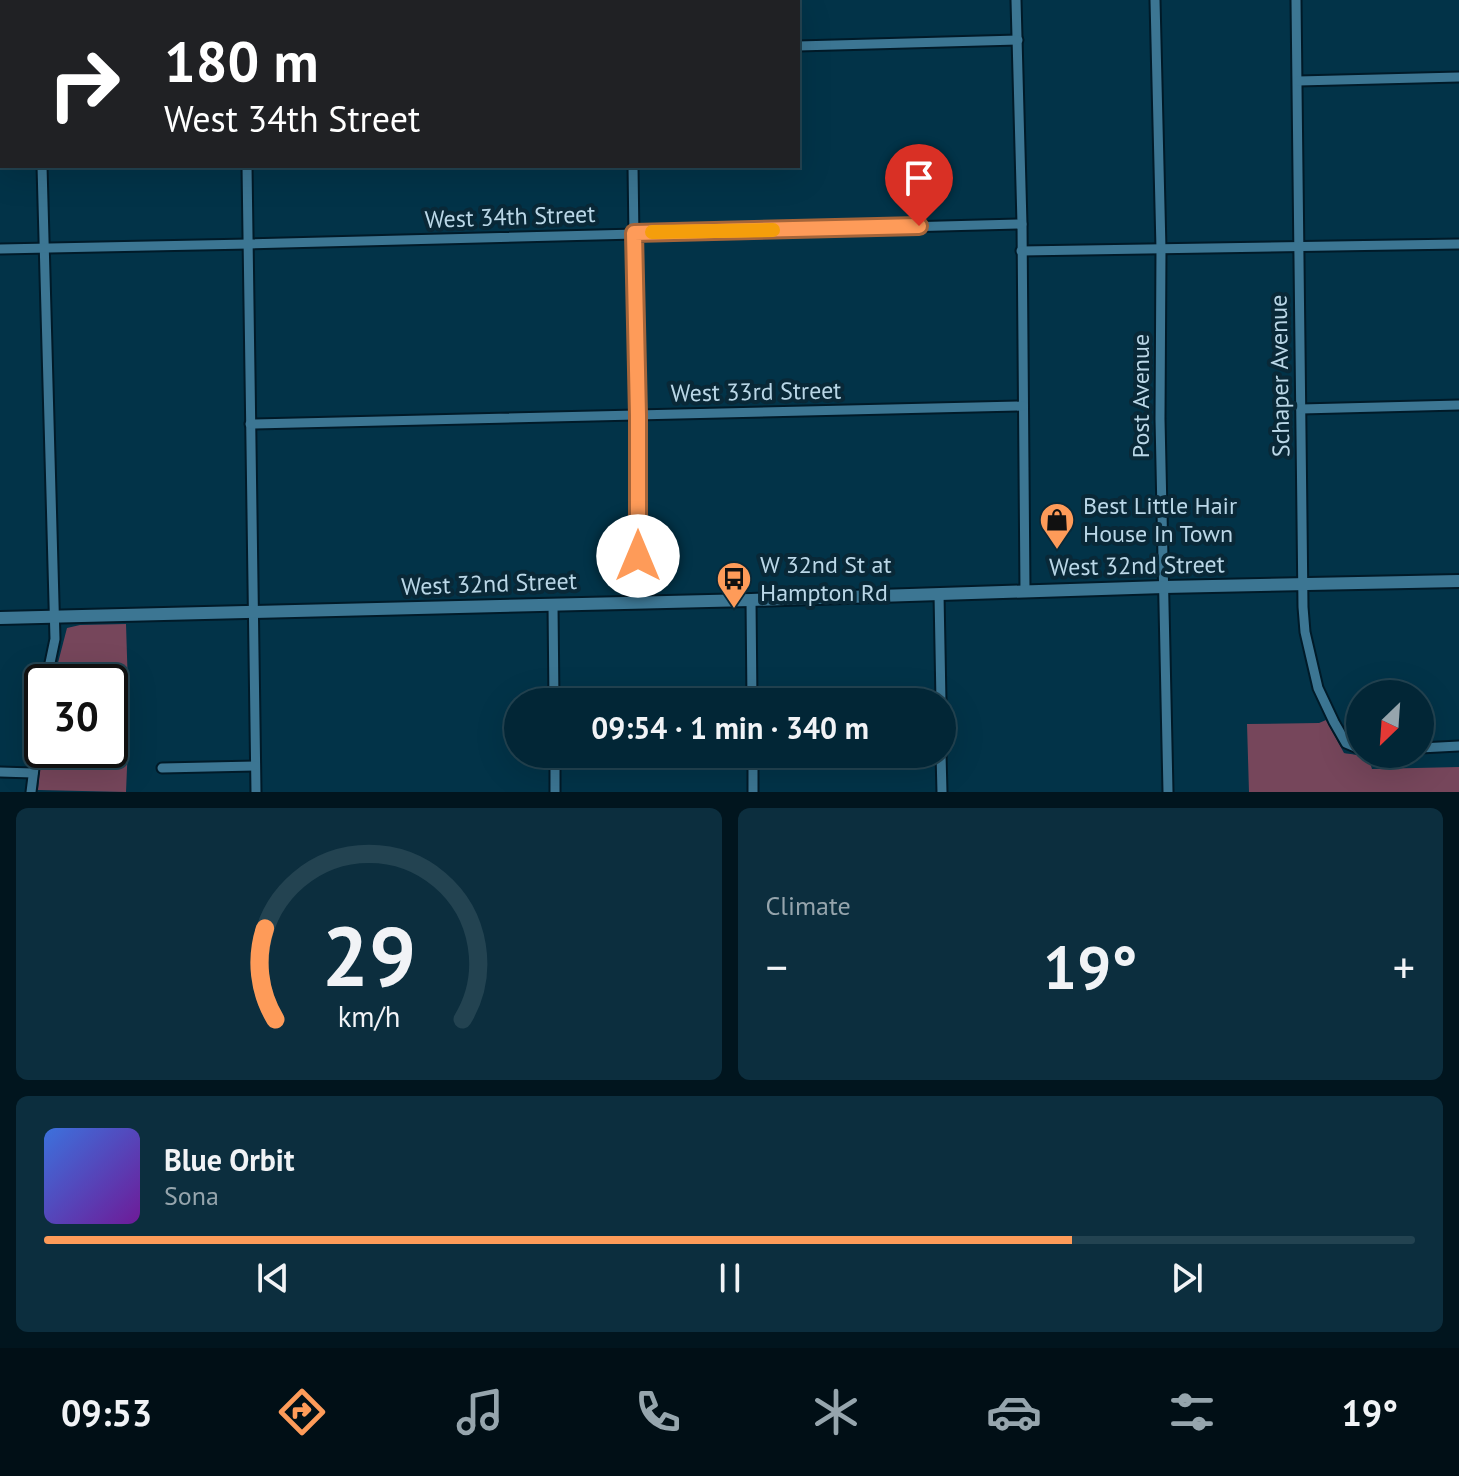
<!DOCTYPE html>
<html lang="en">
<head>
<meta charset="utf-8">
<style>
	:root { --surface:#022636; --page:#0c2e3e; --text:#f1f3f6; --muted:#96a5ad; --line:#234351; --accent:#fe9b59 }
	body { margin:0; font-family:"PT Sans",sans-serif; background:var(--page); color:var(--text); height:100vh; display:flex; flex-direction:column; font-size:30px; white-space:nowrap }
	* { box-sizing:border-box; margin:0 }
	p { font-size:26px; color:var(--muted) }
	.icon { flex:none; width:44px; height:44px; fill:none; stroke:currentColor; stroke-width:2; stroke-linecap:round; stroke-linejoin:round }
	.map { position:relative; height:792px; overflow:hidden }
	.side { display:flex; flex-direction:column; gap:16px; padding:16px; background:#01151e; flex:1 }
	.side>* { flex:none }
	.top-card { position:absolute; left:0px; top:0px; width:800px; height:168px; box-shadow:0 8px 32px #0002,0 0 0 2px var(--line); background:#202124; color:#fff; overflow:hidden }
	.needle { width:52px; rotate:205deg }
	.controls { position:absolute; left:1346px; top:680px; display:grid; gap:16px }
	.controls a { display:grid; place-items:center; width:88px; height:88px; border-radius:50%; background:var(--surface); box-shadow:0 8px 32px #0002,0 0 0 2px var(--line); font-size:40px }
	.speed { position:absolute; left:24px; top:664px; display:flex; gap:16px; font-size:40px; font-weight:700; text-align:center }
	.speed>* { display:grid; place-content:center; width:104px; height:104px; border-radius:50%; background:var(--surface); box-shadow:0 8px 32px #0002,0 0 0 2px var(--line); line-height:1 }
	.speed .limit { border:4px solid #111; border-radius:12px; background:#fff; color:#111 }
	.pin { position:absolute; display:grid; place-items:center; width:68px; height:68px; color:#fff; margin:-82px -34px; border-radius:50% 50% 50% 0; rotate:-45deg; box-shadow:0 0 8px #0007 }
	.pin .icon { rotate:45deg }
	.me { position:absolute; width:88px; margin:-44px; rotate:0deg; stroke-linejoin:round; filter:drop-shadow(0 0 6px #0008) }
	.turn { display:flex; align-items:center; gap:28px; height:168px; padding:0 32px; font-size:36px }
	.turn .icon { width:104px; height:104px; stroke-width:2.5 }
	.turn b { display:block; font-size:56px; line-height:68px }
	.big { font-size:60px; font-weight:800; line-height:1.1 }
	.side .card { flex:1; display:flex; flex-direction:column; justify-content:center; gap:12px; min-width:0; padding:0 28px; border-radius:12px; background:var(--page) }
	.side .dial { align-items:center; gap:0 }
	.dial svg { height:208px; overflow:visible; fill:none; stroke:var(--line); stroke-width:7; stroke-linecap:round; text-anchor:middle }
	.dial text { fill:var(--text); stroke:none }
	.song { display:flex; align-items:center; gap:24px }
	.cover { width:96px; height:96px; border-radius:12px; background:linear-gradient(135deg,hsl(220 70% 55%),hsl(280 70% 35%)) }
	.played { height:8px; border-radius:4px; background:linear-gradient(90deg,var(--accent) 75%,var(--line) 75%) }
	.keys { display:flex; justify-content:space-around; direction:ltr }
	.heat { display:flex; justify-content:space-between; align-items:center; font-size:44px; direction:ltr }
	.side .tiles { flex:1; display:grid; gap:16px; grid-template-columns:1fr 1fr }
	.card:last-child { grid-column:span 2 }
	.trip { position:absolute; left:504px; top:688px; width:452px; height:80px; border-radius:40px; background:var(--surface); box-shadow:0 8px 32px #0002,0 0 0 2px var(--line); font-weight:800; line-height:80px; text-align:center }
	.tabs { display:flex; height:128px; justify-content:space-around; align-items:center; background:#010f16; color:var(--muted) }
	.tabs .icon { width:56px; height:56px }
	.tabs .on { color:var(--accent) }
	.tabs b { font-size:36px; color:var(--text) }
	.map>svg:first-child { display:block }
	.green { fill:#76465b }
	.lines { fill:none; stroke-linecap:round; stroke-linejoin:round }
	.minor-casing { stroke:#001a28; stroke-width:13 }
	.tertiary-casing { stroke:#001a28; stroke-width:16 }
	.minor { stroke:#3c7693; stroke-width:9 }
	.tertiary { stroke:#3c7693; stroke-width:12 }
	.route-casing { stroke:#a5653a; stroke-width:20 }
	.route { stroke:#fe9b59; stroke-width:14 }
	.slow { stroke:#f59e0b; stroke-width:14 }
	.labels { text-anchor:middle; stroke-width:8; stroke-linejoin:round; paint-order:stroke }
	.street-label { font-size:24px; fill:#bad7e7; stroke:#092837 }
	.poi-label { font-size:24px; fill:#bad7e7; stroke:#092837; text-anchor:start }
</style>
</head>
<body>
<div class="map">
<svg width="1459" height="792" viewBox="0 0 1459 792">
	<rect width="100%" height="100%" fill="#023348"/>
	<!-- green -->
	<g class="green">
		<path d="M126 624 129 720 126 792 38 790 42 746V750H110V682H53L67 628 80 625Z"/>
		<path d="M1326 720 1344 753C1358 756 1368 753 1372 769L1459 767V792H1249L1247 724 1319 723Z"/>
	</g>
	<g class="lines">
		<defs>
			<g id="minor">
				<path d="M38 0V2"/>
				<path d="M244 0V2"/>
				<path d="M631 0V2"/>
				<path d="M1016 0 1022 224 1025 591"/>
				<path d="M1155 0 1161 249 1160 419 1168 792"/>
				<path d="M1296 0 1303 607 1305 632 1318 688 1334 722 1346 743 1360 749"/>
				<path d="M798 46 1018 40"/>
				<path d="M1298 81 1459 77"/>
				<path d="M42 166 55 639 46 682"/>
				<path d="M247 166 256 792"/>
				<path d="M633 166 639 602"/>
				<path d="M0 249 249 244 1022 224"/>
				<path d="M1021 251 1459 244"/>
				<path d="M1301 409 1459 405"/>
				<path d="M250 424 1023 406"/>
				<path d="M939 594 941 702"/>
				<path d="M751 600 752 702"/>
				<path d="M553 605 554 702"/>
				<path d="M1420 748 1459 746"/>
				<path d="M555 754V792"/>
				<path d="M753 754V792"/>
				<path d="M941 754 942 792"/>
				<path d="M162 768 255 766"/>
				<path d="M0 772 33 773"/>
				<path d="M31 792 42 705"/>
			</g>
			<path id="tertiary" d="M0 618 751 600 1164 587 1459 581"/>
		</defs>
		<!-- minor casing -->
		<use href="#minor" class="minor-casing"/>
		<!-- tertiary casing -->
		<use href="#tertiary" class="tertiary-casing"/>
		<!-- minor -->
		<use href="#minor" class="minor"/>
		<!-- tertiary -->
		<use href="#tertiary" class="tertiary"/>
	</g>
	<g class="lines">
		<defs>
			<path id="route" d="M638 556V415L634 233 919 226"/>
		</defs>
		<!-- route casing -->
		<use href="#route" class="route-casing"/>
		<!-- route -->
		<use href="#route" class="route"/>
		<!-- slow -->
		<path class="slow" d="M652 232 773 230"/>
	</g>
	<!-- icons -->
	<defs>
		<symbol id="shop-pin" viewBox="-11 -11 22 30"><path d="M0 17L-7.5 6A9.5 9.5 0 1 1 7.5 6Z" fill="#fe9b59" stroke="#092837"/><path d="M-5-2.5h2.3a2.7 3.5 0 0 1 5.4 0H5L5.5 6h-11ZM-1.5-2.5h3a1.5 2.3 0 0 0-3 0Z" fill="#111"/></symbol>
		<symbol id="bus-pin" viewBox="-11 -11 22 30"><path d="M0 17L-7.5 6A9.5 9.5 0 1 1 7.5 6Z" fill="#fe9b59" stroke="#092837"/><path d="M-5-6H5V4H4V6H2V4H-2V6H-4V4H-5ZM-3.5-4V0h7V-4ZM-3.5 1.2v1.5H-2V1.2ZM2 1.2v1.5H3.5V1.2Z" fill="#111"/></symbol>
	</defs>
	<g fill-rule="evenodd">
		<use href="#shop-pin" x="1037" y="500" width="40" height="54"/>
		<use href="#bus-pin" x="714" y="559" width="40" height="54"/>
	</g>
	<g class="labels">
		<!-- street labels -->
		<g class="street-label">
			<text transform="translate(510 217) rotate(-2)" y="8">West 34th Street</text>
			<text transform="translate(1280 376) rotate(-91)" y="8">Schaper Avenue</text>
			<text transform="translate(756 392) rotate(-1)" y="8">West 33rd Street</text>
			<text transform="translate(1141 396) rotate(-90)" y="8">Post Avenue</text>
			<text transform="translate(1137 566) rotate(-1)" y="8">West 32nd Street</text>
			<text transform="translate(489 584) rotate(-2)" y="8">West 32nd Street</text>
		</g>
		<!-- poi labels -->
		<g class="poi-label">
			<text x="1083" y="514">Best Little Hair<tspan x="1083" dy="28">House In Town</tspan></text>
			<text x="760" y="573">W 32nd St at<tspan x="760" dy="28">Hampton Rd</tspan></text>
		</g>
	</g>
</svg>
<div class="controls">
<a><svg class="needle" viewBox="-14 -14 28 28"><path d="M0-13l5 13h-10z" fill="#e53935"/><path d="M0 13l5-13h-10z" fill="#96a5ad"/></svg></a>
</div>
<div class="speed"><div class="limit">30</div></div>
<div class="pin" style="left:919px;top:226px;background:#d93025"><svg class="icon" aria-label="arrive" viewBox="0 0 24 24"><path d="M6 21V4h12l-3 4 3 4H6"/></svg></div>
<svg class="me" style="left:638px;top:556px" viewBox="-20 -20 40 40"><circle r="19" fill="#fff"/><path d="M0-13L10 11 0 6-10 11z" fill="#fe9b59"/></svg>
<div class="trip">09:54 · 1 min · 340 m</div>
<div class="top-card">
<div class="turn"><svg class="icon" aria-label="right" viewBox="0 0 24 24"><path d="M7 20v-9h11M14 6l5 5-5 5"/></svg><div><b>180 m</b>West 34th Street</div></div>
</div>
</div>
<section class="side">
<div class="tiles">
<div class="card dial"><svg viewBox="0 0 100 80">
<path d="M14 69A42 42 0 1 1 86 69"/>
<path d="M14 69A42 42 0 0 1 10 34" stroke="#fe9b59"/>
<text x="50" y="56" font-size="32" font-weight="700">29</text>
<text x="50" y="72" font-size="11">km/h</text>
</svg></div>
<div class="card"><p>Climate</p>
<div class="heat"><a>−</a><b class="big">19°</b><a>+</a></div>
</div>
<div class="card">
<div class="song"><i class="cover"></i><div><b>Blue Orbit</b><p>Sona</p></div></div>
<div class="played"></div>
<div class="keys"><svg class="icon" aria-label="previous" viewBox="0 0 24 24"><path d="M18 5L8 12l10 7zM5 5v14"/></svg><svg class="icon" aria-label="pause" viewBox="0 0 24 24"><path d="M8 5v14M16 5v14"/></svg><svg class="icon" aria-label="next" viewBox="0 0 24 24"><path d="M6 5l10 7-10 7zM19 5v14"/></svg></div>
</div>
</div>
</section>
<nav class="tabs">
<b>09:53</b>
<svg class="icon on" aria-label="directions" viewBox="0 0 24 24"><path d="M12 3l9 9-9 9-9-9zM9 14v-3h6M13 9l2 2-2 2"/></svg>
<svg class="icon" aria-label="music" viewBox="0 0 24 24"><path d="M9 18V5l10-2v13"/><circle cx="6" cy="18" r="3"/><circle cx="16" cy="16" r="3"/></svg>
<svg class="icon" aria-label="phone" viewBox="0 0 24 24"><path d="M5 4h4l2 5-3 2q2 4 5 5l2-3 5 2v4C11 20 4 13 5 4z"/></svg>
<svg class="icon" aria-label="climate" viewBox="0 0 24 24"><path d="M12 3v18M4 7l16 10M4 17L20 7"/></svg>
<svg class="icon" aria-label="car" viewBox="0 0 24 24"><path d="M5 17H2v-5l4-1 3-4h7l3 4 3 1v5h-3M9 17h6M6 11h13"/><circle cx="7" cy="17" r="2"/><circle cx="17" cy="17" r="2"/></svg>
<svg class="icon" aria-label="filters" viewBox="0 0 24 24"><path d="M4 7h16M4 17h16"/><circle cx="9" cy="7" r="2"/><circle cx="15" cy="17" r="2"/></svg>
<b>19°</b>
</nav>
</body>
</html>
